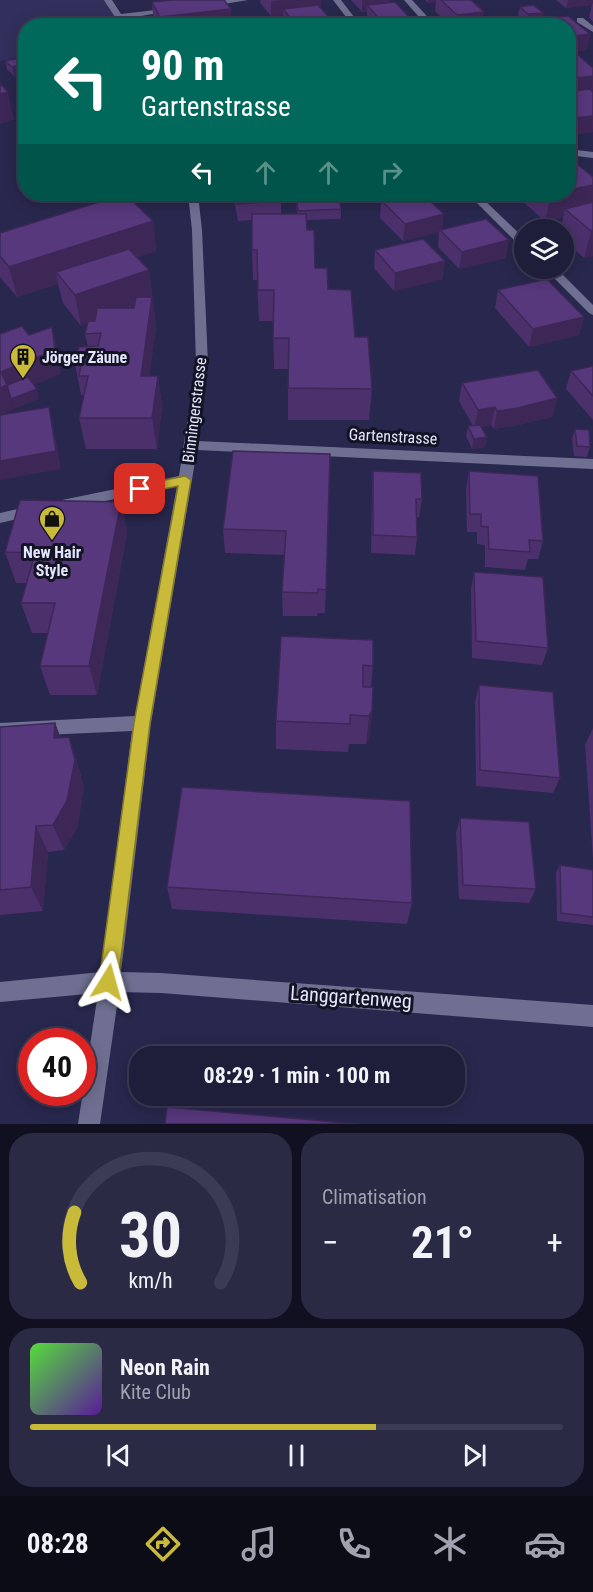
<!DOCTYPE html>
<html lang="fr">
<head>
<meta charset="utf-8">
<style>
	:root { --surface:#1e1d3a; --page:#2b2a45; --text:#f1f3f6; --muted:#a1a2af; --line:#3c3b54; --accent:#c9ba3a }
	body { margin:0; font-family:"Roboto Condensed",sans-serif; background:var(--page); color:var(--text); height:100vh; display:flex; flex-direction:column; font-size:22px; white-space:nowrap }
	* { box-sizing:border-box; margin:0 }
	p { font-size:20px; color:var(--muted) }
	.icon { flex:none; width:33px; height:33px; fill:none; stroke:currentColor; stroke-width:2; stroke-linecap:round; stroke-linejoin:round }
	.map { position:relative; height:1124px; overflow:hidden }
	.drawer { display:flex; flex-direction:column; gap:9px; padding:9px; background:#101020; flex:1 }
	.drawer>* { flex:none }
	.top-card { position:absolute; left:18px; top:18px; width:558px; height:183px; border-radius:24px; box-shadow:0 3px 15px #0003,0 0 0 2px var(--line); background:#00695c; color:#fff; overflow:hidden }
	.tools { position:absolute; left:514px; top:219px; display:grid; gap:12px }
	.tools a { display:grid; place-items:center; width:60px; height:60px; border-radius:50%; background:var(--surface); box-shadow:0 3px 15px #0003,0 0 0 2px var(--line); font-size:30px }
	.speed { position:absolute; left:18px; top:1028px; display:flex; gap:12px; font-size:30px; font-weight:700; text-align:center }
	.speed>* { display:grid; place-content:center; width:78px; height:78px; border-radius:50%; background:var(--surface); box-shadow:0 3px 15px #0003,0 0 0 2px var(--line); line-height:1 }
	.speed .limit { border:9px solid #d22; background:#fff; color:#111 }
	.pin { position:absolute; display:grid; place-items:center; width:51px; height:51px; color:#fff; margin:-26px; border-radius:12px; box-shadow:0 3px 9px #0006 }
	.me { position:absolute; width:66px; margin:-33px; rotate:8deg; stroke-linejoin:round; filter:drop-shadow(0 0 4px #0008) }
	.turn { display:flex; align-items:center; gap:21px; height:126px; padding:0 24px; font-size:27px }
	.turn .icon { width:78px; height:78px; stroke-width:2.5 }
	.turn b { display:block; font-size:42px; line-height:51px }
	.lanes { display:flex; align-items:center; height:57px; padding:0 24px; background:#0003; justify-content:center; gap:30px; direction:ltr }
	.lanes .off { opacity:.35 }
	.big { font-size:45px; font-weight:700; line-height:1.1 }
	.drawer .card { flex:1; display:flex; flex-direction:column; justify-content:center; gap:9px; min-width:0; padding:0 21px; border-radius:24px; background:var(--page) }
	.drawer .dial { align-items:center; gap:0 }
	.dial svg { height:156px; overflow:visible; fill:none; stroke:var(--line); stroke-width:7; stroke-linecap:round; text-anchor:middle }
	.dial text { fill:var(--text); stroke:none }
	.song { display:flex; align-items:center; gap:18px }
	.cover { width:72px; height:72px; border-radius:9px; background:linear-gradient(135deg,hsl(110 70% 55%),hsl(270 70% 35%)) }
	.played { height:6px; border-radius:3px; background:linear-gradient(90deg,var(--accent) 65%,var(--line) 65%) }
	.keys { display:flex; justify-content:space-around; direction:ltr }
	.heat { display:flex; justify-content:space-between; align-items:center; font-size:33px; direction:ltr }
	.drawer .tiles { flex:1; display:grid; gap:9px; grid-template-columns:1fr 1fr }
	.card:last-child { grid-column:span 2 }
	.trip { position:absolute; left:129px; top:1046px; width:336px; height:60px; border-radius:24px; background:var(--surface); box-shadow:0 3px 15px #0003,0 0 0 2px var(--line); font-weight:700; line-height:60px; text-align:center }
	.dock { display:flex; height:96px; justify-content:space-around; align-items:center; background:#0c0c17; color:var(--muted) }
	.dock .icon { width:42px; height:42px }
	.dock .active { color:var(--accent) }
	.dock b { font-size:27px; color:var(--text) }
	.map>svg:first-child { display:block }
	.built { fill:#31305c }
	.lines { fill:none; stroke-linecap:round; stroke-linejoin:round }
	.minor { fill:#6f7091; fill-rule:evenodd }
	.wall { fill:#4b306b }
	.shaded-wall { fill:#3d2757 }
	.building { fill:#57387c; stroke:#3d2757; stroke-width:1.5 }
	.route { fill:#c9ba3a; stroke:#837926; stroke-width:1.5 }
	.labels { text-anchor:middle; stroke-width:6; stroke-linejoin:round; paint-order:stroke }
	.poi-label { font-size:16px; font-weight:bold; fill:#e3e5fe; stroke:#131324; text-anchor:start }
	.street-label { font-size:16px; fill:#e3e5fe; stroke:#131324 }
	.near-street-label { font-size:20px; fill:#e3e5fe; stroke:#131324 }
</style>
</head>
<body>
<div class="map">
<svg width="593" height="1124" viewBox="0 0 593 1124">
	<rect width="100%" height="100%" fill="#28274d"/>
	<!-- built -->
	<path class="built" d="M0 0H108L121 25 26 26 25 55 0 61Z"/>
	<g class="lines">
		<!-- minor -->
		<g class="minor">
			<path d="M104 0H112L121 14 173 8 177 10 123 19 125 26H117L115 17Z"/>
			<path d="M227 0H248L206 7 202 5Z"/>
			<path d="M333 0H341L361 26H353Z"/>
			<path d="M404 0H412L436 26H427Z"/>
			<path d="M577 18H583L593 26V32L577 22Z"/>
			<path d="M568 149 593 152V158L568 155Z"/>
			<path d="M188 194H198L202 230 208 363 198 441 593 459V469L197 450 151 723 121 972 161 973 593 1005V1027L161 993 119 992 100 1124H78L98 993 0 1002V982L101 972 132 731 0 737V723L135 716 177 486 62 510 55 505 62 500 179 476 196 363 192 230Z"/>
			<path d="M468 194H478L525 239V248L521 247Z"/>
			<path d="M544 268H556L593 305V315L589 313Z"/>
			<path d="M35 505 40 506 42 510 40 514 0 523V513Z"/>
		</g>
	</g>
	<!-- wall -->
	<g class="wall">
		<path d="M260 0H321V9L337 26H283V15L271 16 261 4Z"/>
		<path d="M351 0H389V3L413 26H371L367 20V12H362Z"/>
		<path d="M425 0H471L482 23 507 26H450L435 11 436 2 428 3Z"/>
		<path d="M556 0H593V22L589 17 592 5 566 8Z"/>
		<path d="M152 2 231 9V26H154Z"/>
		<path d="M533 5 544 13 543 19 568 16 590 34 587 50 568 52V26H532L533 22 526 23 518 15 520 7Z"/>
		<path d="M568 55 593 68V91H592L593 92V132L572 135 568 133Z"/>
		<path d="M26 57V101L23 99 18 75 14 76 7 69 5 61Z"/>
		<path d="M593 177V256L584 258 564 240V230H561L563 217 545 221 522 201 524 194H568Z"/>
		<path d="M233 194H279L281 201V214H297L296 203 290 194H334V198L312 201V202L341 209V219L307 220V230L315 268 355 337 372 389 369 420H288V369H274L273 321H259L257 280H253L252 250V220L238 221Z"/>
		<path d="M367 194H422L442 229 506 258 459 269 438 247 439 232 403 241 380 218 381 202 377 203Z"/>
		<path d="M153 221 156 251 137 257 149 270 153 301 156 327 149 376H158L162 407 157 449H86L79 418 83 398V395H81L75 364 88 347 85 334 87 323 81 326 63 303 58 284 17 297 0 277V233Z"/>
		<path d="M375 250 443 279 394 291 374 268Z"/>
		<path d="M498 290 584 317 579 335 529 347 495 308Z"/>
		<path d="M593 366V420L566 389 571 371Z"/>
		<path d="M462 383 557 398 552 417 514 426 494 429 491 425 481 427 487 437 485 447 472 449 466 436 468 426H473L459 401Z"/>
		<path d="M575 429 590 447 587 457 574 456 572 439Z"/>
		<path d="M330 454 325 613H318L317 616H283L282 592 285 555 225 553 223 529Z"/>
		<path d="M373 471 422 499 419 517H417V537L415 555 371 553 372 490Z"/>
		<path d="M469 471 543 541 538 559H528L525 570 485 567V545L477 544V532H467L466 490Z"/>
		<path d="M121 502 127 533 97 695H50L40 666 48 633H32L21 603 27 583H16L5 552Z"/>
		<path d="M474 572 548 648 542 665 472 658 471 589Z"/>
		<path d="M373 640V666L371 687 372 711 369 739 366 744H349L348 752 276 749V721Z"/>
		<path d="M479 685 560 778 553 793 476 786 475 702Z"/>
		<path d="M55 723 61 738 69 737 78 765 84 788 77 828 64 850 48 852 43 911 0 915V727Z"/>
		<path d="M593 728V859L585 745Z"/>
		<path d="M460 818 536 889 529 903 459 899 456 833Z"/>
		<path d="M560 865 593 870V925L557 921 556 873Z"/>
		<path d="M167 887 412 903 407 924 172 909Z"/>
	</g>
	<!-- shaded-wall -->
	<g class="shaded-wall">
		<path d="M282 0H321V10L283 9V15L271 16V1Z"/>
		<path d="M362 0H389L388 9 367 5V12H362Z"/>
		<path d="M428 0H436V2L428 3Z"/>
		<path d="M568 0H593V3L592 5 566 8Z"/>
		<path d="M231 9V26H161L160 17Z"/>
		<path d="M484 12 482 26 466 25V26H455L457 15Z"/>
		<path d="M544 13 543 21 533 20V22L526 23 528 14Z"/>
		<path d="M414 22 413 26H385V25Z"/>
		<path d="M590 34 587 50 568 52V37Z"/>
		<path d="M21 65 23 73 17 71 18 75 14 76 12 67Z"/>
		<path d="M593 76V91L568 95V79Z"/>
		<path d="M8 92 14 120 0 124V94Z"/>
		<path d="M593 116V132L572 135 575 118Z"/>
		<path d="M593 185V210L565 209 563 217 545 221 551 194H568V190Z"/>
		<path d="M295 194H334V198L297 203 296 197 295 203Z"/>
		<path d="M377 194H414L381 200V202L377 203Z"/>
		<path d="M444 214 442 231 440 230 439 232 403 241 405 224Z"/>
		<path d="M153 221 156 251 64 282 56 272 58 284 17 297 9 267Z"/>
		<path d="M593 230V256L584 258 591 231Z"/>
		<path d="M509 240 506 258 459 269 462 252Z"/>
		<path d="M445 261 443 279 394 291 395 273Z"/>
		<path d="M149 270 156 327 145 407 141 376 151 301 81 326 75 295Z"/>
		<path d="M584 317 579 335 529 347 533 329Z"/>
		<path d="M52 327 58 351 61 374 10 395 14 409 2 415 0 420V388L1 372Z"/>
		<path d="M158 376 162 407 157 449 152 418Z"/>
		<path d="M37 389 39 399 14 409 11 399Z"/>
		<path d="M557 398 552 417 514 426 494 429 497 411Z"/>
		<path d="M49 407 53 425 61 469 0 480V461Z"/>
		<path d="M495 407 491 425 474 428 478 410Z"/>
		<path d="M487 437 485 447 472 449 474 439Z"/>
		<path d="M121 502 127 533 97 695 89 666Z"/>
		<path d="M372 711 369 739 366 744 369 716Z"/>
		<path d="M55 723 65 751 54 738Z"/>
		<path d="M69 737 78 765 84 788 77 828 64 850 53 825Z"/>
		<path d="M36 826 48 852 43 911 31 887Z"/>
	</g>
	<!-- building -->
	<g class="building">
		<path d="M173 0H224L231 9 160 17 152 2Z"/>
		<path d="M441 0H471L484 12 457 15Z"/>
		<path d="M395 2 414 22 385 25 367 5Z"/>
		<path d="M318 5 337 26H297L283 9Z"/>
		<path d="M533 5 544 13 528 14 520 7Z"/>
		<path d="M568 16 590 34 568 37V26H536L535 24H538L533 20Z"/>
		<path d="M502 21 507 26H467L466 25Z"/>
		<path d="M577 54 593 68V76L568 79V55Z"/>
		<path d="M26 57V68L21 65 12 67 5 61Z"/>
		<path d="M26 69V79L17 71Z"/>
		<path d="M0 84 8 92 0 94Z"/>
		<path d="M590 89 593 92V116L575 118 568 114V92Z"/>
		<path d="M576 163 593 177V185L568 190V165Z"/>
		<path d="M125 194 153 221 9 267 0 256V233Z"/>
		<path d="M235 194H279L281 201 237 204Z"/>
		<path d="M411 194H422L444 214 405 224 381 200Z"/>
		<path d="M311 196 312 202H340L341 209 298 211 296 197Z"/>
		<path d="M593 202V230L591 231 565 209Z"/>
		<path d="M252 214H306L307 230H314L315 268H327L328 289 351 290 355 337H368L372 389 288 388 289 338H273L274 290H258L257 250H252Z"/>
		<path d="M486 219 509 240 462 252 440 230Z"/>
		<path d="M423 239 445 261 395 273 375 250Z"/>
		<path d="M129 249 149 270 75 295 56 272Z"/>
		<path d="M547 279 584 317 533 329 498 290Z"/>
		<path d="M136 297H152L141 376H158L152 418H79L88 376H79L81 364H75L79 347 98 346 101 333 85 334 88 321H95L97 308H134Z"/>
		<path d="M22 326 29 335 52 327 55 350 1 372 7 385 0 388V334Z"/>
		<path d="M593 366V396L571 371Z"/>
		<path d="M538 370 557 398 518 408 497 411 495 407 478 410 462 383Z"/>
		<path d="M28 377 37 389 11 399 7 385 5 386Z"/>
		<path d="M49 407 56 451 0 461V415Z"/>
		<path d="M480 425 487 437 474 439 468 426Z"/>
		<path d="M575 429 589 430 590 447 577 446Z"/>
		<path d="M233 451 330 454 326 590 318 589V593L282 592 286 531 223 529Z"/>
		<path d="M373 471 421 473 422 499H416L417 537 373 535Z"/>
		<path d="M469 471 538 476 543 541 529 540 530 552 489 549 488 527 481 526V514H470Z"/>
		<path d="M20 500 121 502 89 666H40L55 603H21L35 553 5 552Z"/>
		<path d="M474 572 543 577 548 648 476 641Z"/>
		<path d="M281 636 373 640V666L363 665V687H373L372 711 369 716 350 715V724L276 721Z"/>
		<path d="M479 685 553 692 560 778 480 770Z"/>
		<path d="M55 723 54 738 69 737 75 760 67 801 53 825 36 826 31 887 0 890V727Z"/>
		<path d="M182 787 410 801 412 903 167 887Z"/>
		<path d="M460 818 529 822 536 889 463 885Z"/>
		<path d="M560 865 593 870V917L561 913Z"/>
		<path d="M167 1107 356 1124H165Z"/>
	</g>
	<!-- route -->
	<path class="route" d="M185 476 191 480 150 723 118 982 115 989 108 992 102 989 99 982 134 723 178 486 140 494 133 489 140 485Z"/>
	<!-- icons -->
	<defs>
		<symbol id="building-pin" viewBox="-11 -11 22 30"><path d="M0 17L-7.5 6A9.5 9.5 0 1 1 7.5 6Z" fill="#c9ba3a" stroke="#131324"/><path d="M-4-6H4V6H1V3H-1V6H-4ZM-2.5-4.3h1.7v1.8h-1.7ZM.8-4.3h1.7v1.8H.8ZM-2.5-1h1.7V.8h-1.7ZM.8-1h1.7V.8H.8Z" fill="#111"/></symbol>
		<symbol id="shop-pin" viewBox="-11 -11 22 30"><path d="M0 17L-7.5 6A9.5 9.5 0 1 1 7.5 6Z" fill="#c9ba3a" stroke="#131324"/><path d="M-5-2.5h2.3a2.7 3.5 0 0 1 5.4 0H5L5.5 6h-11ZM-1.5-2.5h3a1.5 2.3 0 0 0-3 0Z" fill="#111"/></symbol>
	</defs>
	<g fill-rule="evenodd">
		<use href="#building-pin" x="8" y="342" width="30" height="40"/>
		<use href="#shop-pin" x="37" y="504" width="30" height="40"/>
	</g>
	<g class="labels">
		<!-- poi labels -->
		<g class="poi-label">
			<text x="42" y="363">Jörger Zäune</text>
			<text x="52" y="558" text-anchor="middle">New Hair<tspan x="52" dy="18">Style</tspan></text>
		</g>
		<!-- street labels -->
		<g class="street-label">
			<text transform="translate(194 410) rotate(-83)" y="6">Binningerstrasse</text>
			<text transform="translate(393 436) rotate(3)" y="6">Gartenstrasse</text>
		</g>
		<!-- near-street labels -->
		<g class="near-street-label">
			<text transform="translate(351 997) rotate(4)" y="7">Langgartenweg</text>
		</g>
	</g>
</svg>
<div class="tools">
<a><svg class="icon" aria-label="layers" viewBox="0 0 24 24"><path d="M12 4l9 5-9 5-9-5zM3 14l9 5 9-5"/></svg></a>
</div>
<div class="speed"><div class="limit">40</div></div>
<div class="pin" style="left:140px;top:489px;background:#d93025"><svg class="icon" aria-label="arrive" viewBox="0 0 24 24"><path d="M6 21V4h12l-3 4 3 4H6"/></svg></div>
<svg class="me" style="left:108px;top:982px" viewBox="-20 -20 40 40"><path d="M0-17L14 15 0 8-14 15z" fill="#c9ba3a" stroke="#fff" stroke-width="4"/></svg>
<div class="trip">08:29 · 1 min · 100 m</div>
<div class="top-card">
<div class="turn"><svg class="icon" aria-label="left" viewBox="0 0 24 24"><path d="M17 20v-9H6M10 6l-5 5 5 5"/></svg><div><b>90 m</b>Gartenstrasse</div></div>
<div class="lanes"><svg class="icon" aria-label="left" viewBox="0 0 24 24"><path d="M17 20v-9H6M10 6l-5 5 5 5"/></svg><svg class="icon off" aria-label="ahead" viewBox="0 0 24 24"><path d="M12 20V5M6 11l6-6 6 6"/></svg><svg class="icon off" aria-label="ahead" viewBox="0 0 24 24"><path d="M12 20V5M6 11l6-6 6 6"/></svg><svg class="icon off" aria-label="right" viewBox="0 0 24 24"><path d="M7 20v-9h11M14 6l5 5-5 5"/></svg></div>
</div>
</div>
<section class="drawer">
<div class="tiles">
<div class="card dial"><svg viewBox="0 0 100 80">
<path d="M14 69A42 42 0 1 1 86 69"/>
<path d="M14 69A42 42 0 0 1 11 33" stroke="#c9ba3a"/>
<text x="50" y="56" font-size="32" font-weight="700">30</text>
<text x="50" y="72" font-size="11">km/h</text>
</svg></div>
<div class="card"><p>Climatisation</p>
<div class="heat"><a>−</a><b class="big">21°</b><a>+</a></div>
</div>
<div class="card">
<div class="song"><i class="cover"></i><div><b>Neon Rain</b><p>Kite Club</p></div></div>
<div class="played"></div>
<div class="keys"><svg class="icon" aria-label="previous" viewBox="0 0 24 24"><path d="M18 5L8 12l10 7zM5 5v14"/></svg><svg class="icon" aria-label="pause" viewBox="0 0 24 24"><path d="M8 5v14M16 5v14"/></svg><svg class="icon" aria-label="next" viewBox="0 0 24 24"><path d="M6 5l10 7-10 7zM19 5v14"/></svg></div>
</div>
</div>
</section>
<nav class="dock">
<b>08:28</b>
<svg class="icon active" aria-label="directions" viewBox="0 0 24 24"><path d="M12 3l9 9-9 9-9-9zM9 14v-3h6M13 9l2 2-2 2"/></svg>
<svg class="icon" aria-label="music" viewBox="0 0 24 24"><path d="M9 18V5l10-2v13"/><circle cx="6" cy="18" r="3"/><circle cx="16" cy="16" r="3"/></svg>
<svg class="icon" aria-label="phone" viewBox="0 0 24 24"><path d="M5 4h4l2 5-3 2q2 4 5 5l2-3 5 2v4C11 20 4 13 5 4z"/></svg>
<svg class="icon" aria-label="climate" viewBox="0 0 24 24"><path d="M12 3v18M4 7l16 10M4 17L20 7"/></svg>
<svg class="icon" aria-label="car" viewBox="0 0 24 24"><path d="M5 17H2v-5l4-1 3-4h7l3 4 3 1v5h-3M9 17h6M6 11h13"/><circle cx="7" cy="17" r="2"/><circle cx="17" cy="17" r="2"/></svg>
</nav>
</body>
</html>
